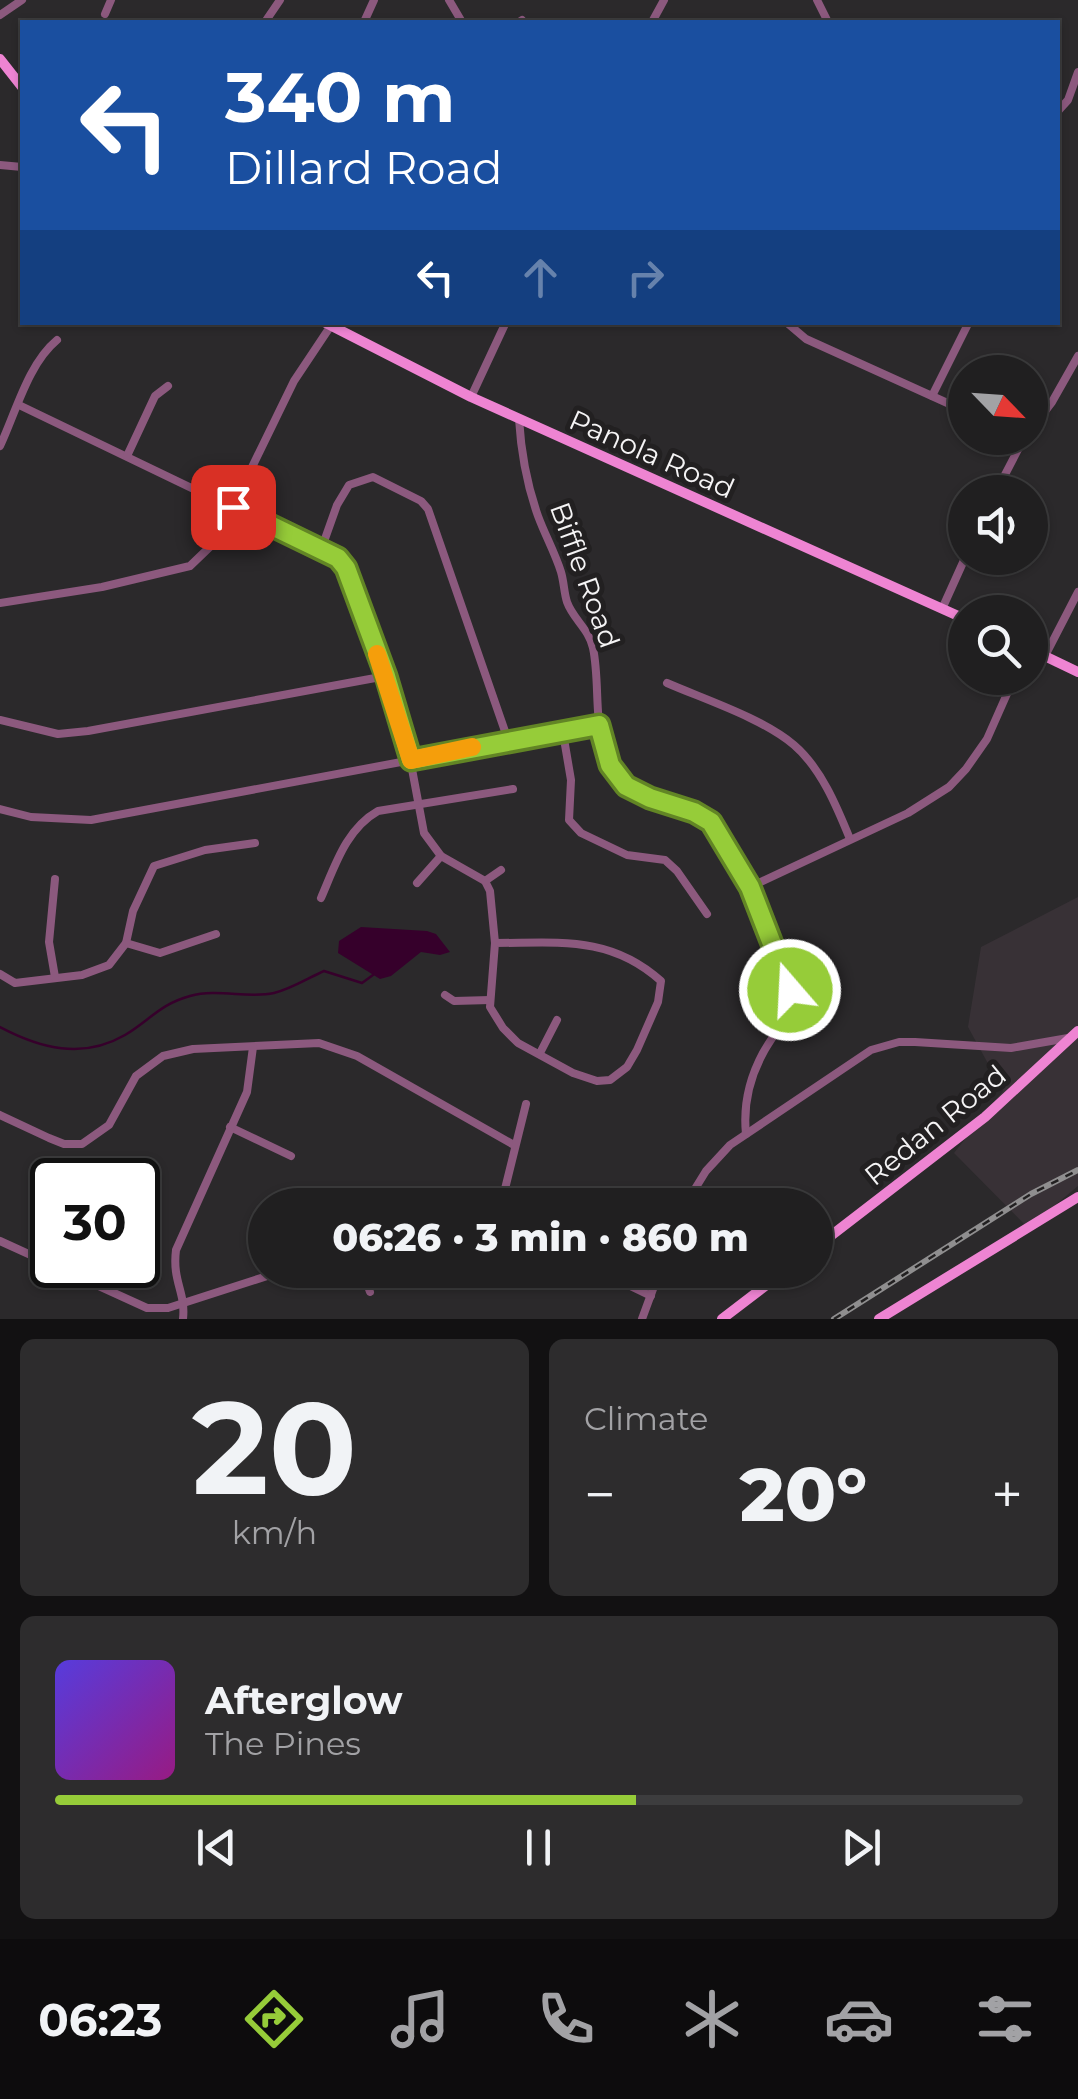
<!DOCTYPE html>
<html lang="en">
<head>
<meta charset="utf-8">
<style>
	:root { --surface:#201f20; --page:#2d2c2d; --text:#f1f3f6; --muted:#a2a2a5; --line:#3d3d3e; --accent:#96cc39 }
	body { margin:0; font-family:Montserrat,sans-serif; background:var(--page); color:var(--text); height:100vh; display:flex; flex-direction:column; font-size:38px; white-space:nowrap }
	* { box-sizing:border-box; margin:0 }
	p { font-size:32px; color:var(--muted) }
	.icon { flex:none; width:55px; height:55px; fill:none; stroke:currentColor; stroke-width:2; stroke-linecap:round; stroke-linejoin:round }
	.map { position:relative; height:1319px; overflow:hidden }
	.sheet { display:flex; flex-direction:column; gap:20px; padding:20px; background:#121112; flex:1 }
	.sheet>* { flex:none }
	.guide { position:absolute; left:20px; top:20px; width:1040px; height:305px; border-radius:0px; box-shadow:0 2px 8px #0004,0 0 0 2px var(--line); background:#1a4fa0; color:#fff; overflow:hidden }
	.needle { width:65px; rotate:115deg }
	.controls { position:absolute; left:948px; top:355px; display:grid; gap:20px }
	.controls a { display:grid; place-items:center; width:100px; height:100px; border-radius:50%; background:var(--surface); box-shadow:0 2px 8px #0004,0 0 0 2px var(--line); font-size:50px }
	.speed { position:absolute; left:30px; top:1158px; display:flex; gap:20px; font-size:50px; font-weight:700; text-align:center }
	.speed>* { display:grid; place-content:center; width:130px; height:130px; border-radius:50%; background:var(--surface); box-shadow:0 2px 8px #0004,0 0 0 2px var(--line); line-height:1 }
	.speed .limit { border:5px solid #111; border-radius:15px; background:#fff; color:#111 }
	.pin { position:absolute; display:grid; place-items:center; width:85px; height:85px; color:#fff; margin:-42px; border-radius:20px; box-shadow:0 5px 15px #0006 }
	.me { position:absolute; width:110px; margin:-55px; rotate:341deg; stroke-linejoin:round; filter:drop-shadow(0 0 8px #0008) }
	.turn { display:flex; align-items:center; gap:35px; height:210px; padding:0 40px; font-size:45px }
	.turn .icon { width:130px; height:130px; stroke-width:2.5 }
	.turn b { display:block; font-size:70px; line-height:85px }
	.lanes { display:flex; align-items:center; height:95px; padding:0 40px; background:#0003; justify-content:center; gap:50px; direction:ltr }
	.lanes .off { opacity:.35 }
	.big { font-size:75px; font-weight:800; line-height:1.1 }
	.sheet .tile { flex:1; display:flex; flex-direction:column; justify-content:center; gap:15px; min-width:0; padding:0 35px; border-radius:15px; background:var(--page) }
	.sheet .dial { align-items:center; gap:0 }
	.dial b { font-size:130px; line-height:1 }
	.song { display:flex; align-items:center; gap:30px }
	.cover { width:120px; height:120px; border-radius:15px; background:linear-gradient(135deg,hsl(250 70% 55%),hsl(310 70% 35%)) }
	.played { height:10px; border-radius:5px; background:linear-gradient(90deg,var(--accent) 60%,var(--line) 60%) }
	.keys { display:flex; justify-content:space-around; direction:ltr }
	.heat { display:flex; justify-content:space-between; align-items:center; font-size:55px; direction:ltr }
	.sheet .tiles { flex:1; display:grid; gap:20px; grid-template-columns:1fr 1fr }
	.tile:last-child { grid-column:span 2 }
	.trip { position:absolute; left:248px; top:1188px; width:585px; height:100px; border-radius:50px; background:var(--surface); box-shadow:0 2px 8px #0004,0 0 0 2px var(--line); font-weight:800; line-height:100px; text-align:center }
	.tabs { display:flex; height:160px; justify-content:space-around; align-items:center; background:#0d0c0d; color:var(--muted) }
	.tabs .icon { width:70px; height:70px }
	.tabs .active { color:var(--accent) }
	.tabs b { font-size:45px; color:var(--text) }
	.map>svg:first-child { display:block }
	.built { fill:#383136 }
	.water { fill:#36002b }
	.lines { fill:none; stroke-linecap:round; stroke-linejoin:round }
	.stream { stroke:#36002b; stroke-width:2.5 }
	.minor { stroke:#8c597e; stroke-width:8 }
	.major { stroke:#ee84d2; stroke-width:10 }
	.rail-casing { stroke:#8f8e8f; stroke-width:6 }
	.rail { stroke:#222021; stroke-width:2.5; stroke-dasharray:8; stroke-linecap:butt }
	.route-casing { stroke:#628525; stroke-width:25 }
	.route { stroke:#96cc39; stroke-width:18 }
	.slow { stroke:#f59e0b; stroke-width:18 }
	.labels { text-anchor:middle; stroke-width:10; stroke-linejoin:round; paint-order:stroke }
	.street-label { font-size:28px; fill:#f5f4f5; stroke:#222021 }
</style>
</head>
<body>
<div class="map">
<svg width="1078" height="1319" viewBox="0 0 1078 1319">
	<rect width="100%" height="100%" fill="#2b292b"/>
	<!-- built -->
	<path class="built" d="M1078 897V1186L1028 1228 954 1153 1003 1091 968 1027 981 947Z"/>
	<!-- water -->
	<path class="water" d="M361 927 427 931 436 934 450 952 440 955 421 952 391 976 380 979 338 953 339 941Z"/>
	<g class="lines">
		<!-- stream -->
		<path class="stream" d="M0 1027C40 1048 82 1060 125 1035 149 1021 160 1004 190 996 218 988 248 999 274 993 291 989 308 978 324 971L362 983 373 975"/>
		<!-- minor -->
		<g class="minor">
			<path d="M449 0 462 22"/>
			<path d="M817 0 828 22"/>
			<path d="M105 14 111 0"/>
			<path d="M0 15 22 0"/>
			<path d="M265 22 280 0"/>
			<path d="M364 22 374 0"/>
			<path d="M519 22 522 20"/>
			<path d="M652 22 664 0"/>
			<path d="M1058 111 1068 100 1078 72"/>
			<path d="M0 165 22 167"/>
			<path d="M786 322 806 339 965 411"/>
			<path d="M932 396 969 322"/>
			<path d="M471 397 506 322"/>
			<path d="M19 405 339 559 359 602 406 737 424 833 441 856 485 881 490 891 495 943 490 1007 503 1028 518 1043 573 1073 597 1081 610 1080 627 1067 637 1050 658 1002 661 981C610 935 558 943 495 943"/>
			<path d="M519 419C521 452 527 485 538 516 545 535 555 553 561 572 564 582 564 593 567 602 573 619 589 629 593 648 602 691 589 744 620 780 639 802 673 801 696 813 728 829 781 948 789 985 795 1012 775 1031 763 1053 749 1079 743 1105 746 1134"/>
			<path d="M1030 431 1052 402 1078 356"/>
			<path d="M0 446C16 412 28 364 57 340"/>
			<path d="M127 456 155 396 168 386"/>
			<path d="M996 492 1024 438"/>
			<path d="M321 550 337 505 349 485 373 477 421 501 428 509 508 740"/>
			<path d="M0 603 102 587 190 566 216 541 294 381 330 327"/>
			<path d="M942 609 965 558"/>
			<path d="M1045 656 1078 592"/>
			<path d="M667 683C706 700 762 718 794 745 821 768 837 807 850 839"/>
			<path d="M0 720 58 734 88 731 386 676"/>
			<path d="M563 733 571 780 569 820 581 833 627 855 665 860 677 871 707 914"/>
			<path d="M0 809 31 817 91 820 599 725"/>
			<path d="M485 881 501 870"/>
			<path d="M417 883 441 856"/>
			<path d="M750 887 908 813 949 787 966 769 987 739 1014 678"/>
			<path d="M321 898C335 866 346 829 378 811L513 789"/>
			<path d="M126 943 160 953 216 934"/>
			<path d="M0 974 15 983 82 975 109 965 126 943 133 911 154 866 205 850 255 843"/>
			<path d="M55 977 49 942 55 879"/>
			<path d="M445 995 454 1001 490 1000"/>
			<path d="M540 1053 557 1020"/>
			<path d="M0 1115 49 1138 64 1144H82L109 1125 136 1076 163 1056 193 1049 319 1043 357 1056 514 1145"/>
			<path d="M230 1127 291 1156"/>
			<path d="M501 1205 526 1104"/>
			<path d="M685 1205 706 1171 730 1145 871 1050 899 1042H915L1011 1048 1068 1038"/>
			<path d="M0 1241 147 1308H168L286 1270"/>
			<path d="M362 1270 370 1292"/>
			<path d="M597 1270 651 1296"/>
			<path d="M183 1319C186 1292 172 1282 176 1250L247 1092 253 1047"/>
			<path d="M642 1319 660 1270"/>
		</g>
		<!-- major -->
		<g class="major">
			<path d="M0 59 22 87"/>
			<path d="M324 322 471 397 965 619"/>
			<path d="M1030 649 1078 672"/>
			<path d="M815 1248 985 1117 1078 1031"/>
			<path d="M722 1319 786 1270"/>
			<path d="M879 1319 1078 1197"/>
		</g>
		<defs>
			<path id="rail" d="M834 1319 1031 1194 1078 1170"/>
		</defs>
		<!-- rail casing -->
		<use href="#rail" class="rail-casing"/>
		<!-- rail -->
		<use href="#rail" class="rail"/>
	</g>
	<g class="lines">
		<defs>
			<path id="route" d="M233 507 338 558 346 568 386 676 411 760 599 725 610 765 626 786 650 798 694 812 711 822 750 887 790 990"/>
		</defs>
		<!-- route casing -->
		<use href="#route" class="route-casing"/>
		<!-- route -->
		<use href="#route" class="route"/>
		<!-- slow -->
		<path class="slow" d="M377 654 411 760 472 747"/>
	</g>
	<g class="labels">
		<!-- street labels -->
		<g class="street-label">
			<text transform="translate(652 454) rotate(24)" y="10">Panola Road</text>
			<text transform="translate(585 575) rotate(70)" y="10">Biffle Road</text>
			<text transform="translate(935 1125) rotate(-39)" y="10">Redan Road</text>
		</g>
	</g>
</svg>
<div class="controls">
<a><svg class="needle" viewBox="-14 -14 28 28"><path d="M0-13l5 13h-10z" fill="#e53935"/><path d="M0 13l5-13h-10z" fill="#a2a2a5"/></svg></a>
<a><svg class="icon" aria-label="sound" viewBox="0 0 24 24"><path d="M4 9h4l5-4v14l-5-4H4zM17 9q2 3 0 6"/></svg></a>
<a><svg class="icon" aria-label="search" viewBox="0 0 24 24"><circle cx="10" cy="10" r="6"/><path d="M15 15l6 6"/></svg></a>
</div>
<div class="speed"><div class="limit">30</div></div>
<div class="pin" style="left:233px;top:507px;background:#d93025"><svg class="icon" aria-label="arrive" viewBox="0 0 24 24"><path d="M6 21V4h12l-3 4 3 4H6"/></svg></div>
<svg class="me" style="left:790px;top:990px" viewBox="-20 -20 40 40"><circle r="17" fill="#96cc39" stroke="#fff" stroke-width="3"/><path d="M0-11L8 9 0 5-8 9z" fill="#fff"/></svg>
<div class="trip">06:26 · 3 min · 860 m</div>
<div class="guide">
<div class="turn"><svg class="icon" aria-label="left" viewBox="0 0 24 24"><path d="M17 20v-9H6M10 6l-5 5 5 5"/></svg><div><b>340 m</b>Dillard Road</div></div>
<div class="lanes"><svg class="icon" aria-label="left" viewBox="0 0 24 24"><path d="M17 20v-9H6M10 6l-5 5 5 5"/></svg><svg class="icon off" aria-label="ahead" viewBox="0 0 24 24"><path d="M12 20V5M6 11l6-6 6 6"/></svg><svg class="icon off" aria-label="right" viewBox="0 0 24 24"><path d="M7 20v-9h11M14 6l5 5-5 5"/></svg></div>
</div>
</div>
<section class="sheet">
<div class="tiles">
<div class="tile dial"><b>20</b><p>km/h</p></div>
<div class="tile"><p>Climate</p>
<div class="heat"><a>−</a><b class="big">20°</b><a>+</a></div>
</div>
<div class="tile">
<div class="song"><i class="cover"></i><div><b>Afterglow</b><p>The Pines</p></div></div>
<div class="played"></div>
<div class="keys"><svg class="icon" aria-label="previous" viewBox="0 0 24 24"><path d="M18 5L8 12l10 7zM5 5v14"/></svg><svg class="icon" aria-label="pause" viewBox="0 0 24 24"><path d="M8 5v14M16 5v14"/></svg><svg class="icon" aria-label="next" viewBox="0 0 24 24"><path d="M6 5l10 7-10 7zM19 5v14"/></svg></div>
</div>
</div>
</section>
<nav class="tabs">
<b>06:23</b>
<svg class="icon active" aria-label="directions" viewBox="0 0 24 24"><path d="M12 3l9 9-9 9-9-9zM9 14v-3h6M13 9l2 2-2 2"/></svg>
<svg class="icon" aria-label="music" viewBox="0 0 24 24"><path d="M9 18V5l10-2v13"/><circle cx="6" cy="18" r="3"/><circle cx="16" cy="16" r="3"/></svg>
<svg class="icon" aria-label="phone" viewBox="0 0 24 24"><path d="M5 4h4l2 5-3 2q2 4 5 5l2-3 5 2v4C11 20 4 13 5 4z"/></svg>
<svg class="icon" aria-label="climate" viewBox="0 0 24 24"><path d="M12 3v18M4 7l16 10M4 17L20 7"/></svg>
<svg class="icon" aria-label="car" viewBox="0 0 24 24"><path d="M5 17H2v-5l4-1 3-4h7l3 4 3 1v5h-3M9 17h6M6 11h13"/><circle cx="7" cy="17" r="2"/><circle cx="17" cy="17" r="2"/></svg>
<svg class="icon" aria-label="filters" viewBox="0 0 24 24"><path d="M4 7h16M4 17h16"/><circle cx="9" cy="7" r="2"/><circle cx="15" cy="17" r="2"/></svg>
</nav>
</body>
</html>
